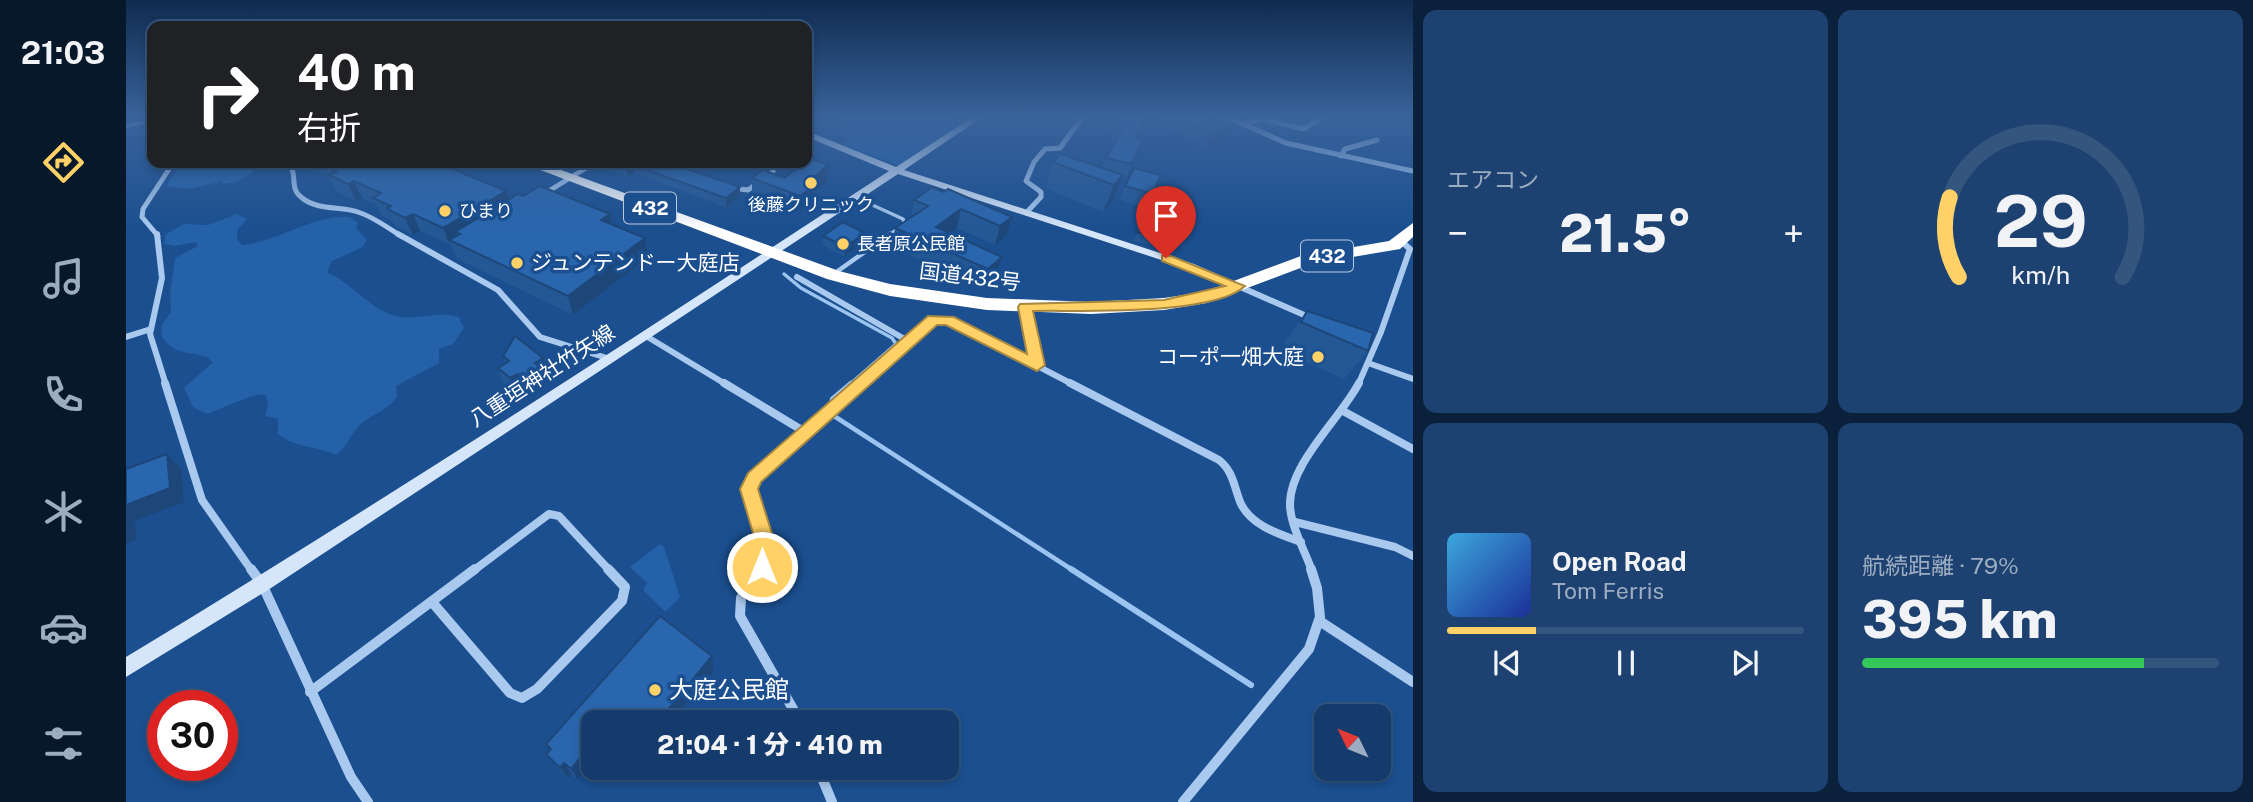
<!DOCTYPE html>
<html lang="ja">
<head>
<meta charset="utf-8">
<style>
	:root { --surface:#143b6b; --page:#1d4271; --text:#f1f3f6; --muted:#9dadc1; --line:#33557e; --accent:#ffd166 }
	body { margin:0; font-family:"Public Sans","Noto Sans JP",sans-serif; background:var(--page); color:var(--text); height:100vh; display:flex; flex-direction:column; font-size:26px; white-space:nowrap }
	* { box-sizing:border-box; margin:0 }
	p { font-size:23px; color:var(--muted) }
	.icon { flex:none; width:38px; height:38px; fill:none; stroke:currentColor; stroke-width:2; stroke-linecap:round; stroke-linejoin:round }
	.map { position:relative; flex:1; overflow:hidden }
	.side { display:flex; flex-direction:column; gap:10px; padding:10px; background:#0b203b; width:840px }
	.side>* { flex:none }
	.hud { position:absolute; left:21px; top:21px; width:665px; height:147px; border-radius:14px; box-shadow:0 4px 10px #0003,0 0 0 2px var(--line); background:#202124; color:#fff; overflow:hidden }
	.needle { width:46px; rotate:313deg }
	.buttons { position:absolute; left:1188px; top:704px; display:grid; gap:14px }
	.buttons a { display:grid; place-items:center; width:77px; height:77px; border-radius:14px; background:var(--surface); box-shadow:0 4px 10px #0003,0 0 0 2px var(--line); font-size:35px }
	.speed { position:absolute; left:21px; top:690px; display:flex; gap:14px; font-size:35px; font-weight:700; text-align:center }
	.speed>* { display:grid; place-content:center; width:91px; height:91px; border-radius:50%; background:var(--surface); box-shadow:0 4px 10px #0003,0 0 0 2px var(--line); line-height:1 }
	.speed .limit { border:10px solid #d22; background:#fff; color:#111 }
	.pin { position:absolute; display:grid; place-items:center; width:60px; height:60px; color:#fff; margin:-72px -30px; border-radius:50% 50% 50% 0; rotate:-45deg; box-shadow:0 0 7px #0007 }
	.pin .icon { rotate:45deg }
	.me { position:absolute; width:77px; margin:-38px; rotate:0deg; stroke-linejoin:round; filter:drop-shadow(0 0 5px #0008) }
	.turn { display:flex; align-items:center; gap:24px; height:147px; padding:0 35px; font-size:32px }
	.turn .icon { width:91px; height:91px; stroke-width:2.5 }
	.turn b { display:block; font-size:49px; line-height:60px }
	.big { font-size:52px; font-weight:800; line-height:1.1 }
	.side .tile { flex:1; display:flex; flex-direction:column; justify-content:center; gap:10px; min-width:0; padding:0 24px; border-radius:14px; background:var(--page) }
	.side .dial { align-items:center; gap:0 }
	.dial svg { height:182px; overflow:visible; fill:none; stroke:var(--line); stroke-width:7; stroke-linecap:round; text-anchor:middle }
	.dial text { fill:var(--text); stroke:none }
	.song { display:flex; align-items:center; gap:21px }
	.cover { width:84px; height:84px; border-radius:10px; background:linear-gradient(135deg,hsl(200 70% 55%),hsl(230 70% 35%)) }
	.played { height:7px; border-radius:4px; background:linear-gradient(90deg,var(--accent) 25%,var(--line) 25%) }
	.keys { display:flex; justify-content:space-around; direction:ltr }
	.heat { display:flex; justify-content:space-between; align-items:center; font-size:38px; direction:ltr }
	.charge { height:10px; border-radius:5px; background:linear-gradient(90deg,#34c759 79%,var(--line) 0) }
	.side .tiles { flex:1; display:grid; gap:10px; grid-template-columns:repeat(2,1fr) }
	.trip { position:absolute; left:455px; top:710px; width:378px; height:70px; border-radius:14px; background:var(--surface); box-shadow:0 4px 10px #0003,0 0 0 2px var(--line); font-weight:800; line-height:70px; text-align:center }
	main { display:flex; flex:1; min-height:0 }
	.tab-bar { display:flex; flex-direction:column; width:126px; justify-content:space-around; align-items:center; background:#08182b; color:var(--muted) }
	.tab-bar .icon { width:49px; height:49px }
	.tab-bar .on { color:var(--accent) }
	.tab-bar b { font-size:32px; color:var(--text) }
	.map>svg:first-child { display:block }
	.green { fill:#2461a8 }
	.lines { fill:none; stroke-linecap:round; stroke-linejoin:round }
	.stream-far2 { stroke:#9cc4f0; stroke-width:3.5 }
	.stream-far1 { stroke:#9cc4f0; stroke-width:4.5 }
	.stream { stroke:#9cc4f0; stroke-width:6 }
	.lane-far1 { stroke:#a9c9ee; stroke-width:3.5 }
	.lane { stroke:#a9c9ee; stroke-width:4.5 }
	.street-far3 { stroke:#a9c9ee; stroke-width:5 }
	.street-far2 { stroke:#a9c9ee; stroke-width:6 }
	.street-far1 { stroke:#a9c9ee; stroke-width:8 }
	.street { stroke:#a9c9ee; stroke-width:10 }
	.secondary { fill:#d6e6fa; fill-rule:evenodd }
	.highway { fill:#fff; fill-rule:evenodd }
	.wall { fill:#245895 }
	.shaded-wall { fill:#1d4779 }
	.building { fill:#2a66ad; stroke:#1d4779; stroke-width:2 }
	.route { fill:#ffd166; stroke:#a68842; stroke-width:2 }
	.poi-dot { fill:#ffd166; stroke:#1b4f8f; stroke-width:2.5 }
	.labels { text-anchor:middle; stroke-width:7; stroke-linejoin:round; paint-order:stroke }
	.far-poi-label { font-size:18px; fill:#fff; stroke:#1b4f8f; text-anchor:start }
	.shield { fill:#1b4f8f; stroke:#bbcadd; stroke-width:2 }
	.shield-label { font-size:19px; font-weight:bold; fill:#fff }
	.poi-label { font-size:21px; fill:#fff; stroke:#1b4f8f; text-anchor:start }
	.street-label { font-size:21px; fill:#fff; stroke:#1b4f8f }
	.near-poi-label { font-size:24px; fill:#fff; stroke:#1b4f8f; text-anchor:start }
</style>
</head>
<body>
<main>
<nav class="tab-bar">
<b>21:03</b>
<svg class="icon on" aria-label="directions" viewBox="0 0 24 24"><path d="M12 3l9 9-9 9-9-9zM9 14v-3h6M13 9l2 2-2 2"/></svg>
<svg class="icon" aria-label="music" viewBox="0 0 24 24"><path d="M9 18V5l10-2v13"/><circle cx="6" cy="18" r="3"/><circle cx="16" cy="16" r="3"/></svg>
<svg class="icon" aria-label="phone" viewBox="0 0 24 24"><path d="M5 4h4l2 5-3 2q2 4 5 5l2-3 5 2v4C11 20 4 13 5 4z"/></svg>
<svg class="icon" aria-label="climate" viewBox="0 0 24 24"><path d="M12 3v18M4 7l16 10M4 17L20 7"/></svg>
<svg class="icon" aria-label="car" viewBox="0 0 24 24"><path d="M5 17H2v-5l4-1 3-4h7l3 4 3 1v5h-3M9 17h6M6 11h13"/><circle cx="7" cy="17" r="2"/><circle cx="17" cy="17" r="2"/></svg>
<svg class="icon" aria-label="filters" viewBox="0 0 24 24"><path d="M4 7h16M4 17h16"/><circle cx="9" cy="7" r="2"/><circle cx="15" cy="17" r="2"/></svg>
</nav>
<div class="map">
<svg width="1287" height="802" viewBox="0 0 1287 802">
	<rect width="100%" height="100%" fill="#1b4f8f"/>
	<!-- green -->
	<g class="green">
		<path d="M719 116H812L834 125 772 165 716 145 724 139 707 133 720 126 715 123Z"/>
		<path d="M56 163H125L127 171C119 180 109 183 97 184V181L64 189 43 187 41 184Z"/>
		<path d="M111 214 121 219 112 229 111 239 116 245C153 242 186 214 224 217L232 223 230 228 241 240 237 247 206 261 201 273C226 282 241 307 267 315 289 322 308 310 333 317L338 328 327 344 313 349V363L270 386 271 397C259 413 242 415 231 428 223 438 221 446 210 455 191 446 169 448 152 434V419L139 416 142 405 140 395C127 392 96 409 81 414L67 407 58 388 87 362C71 347 53 361 36 337L35 326 45 312 44 294 49 258 72 246 70 242 48 246 38 244 40 234 58 224 82 225Z"/>
		<path d="M534 544 538 547 554 597 539 612 517 590 521 583 504 567Z"/>
	</g>
	<g class="lines">
		<!-- stream-far2 -->
		<path class="stream-far2" d="M658 274 675 288 766 338 770 344 723 385"/>
		<!-- stream-far1 -->
		<g class="stream-far1">
			<path d="M706 403V399L725 383"/>
			<path d="M708 416 948 571"/>
		</g>
		<!-- stream -->
		<path class="stream" d="M945 569 1125 685"/>
		<!-- lane-far1 -->
		<g class="lane-far1">
			<path d="M0 126 26 121"/>
			<path d="M729 197 777 219 779 224 762 236"/>
		</g>
		<!-- lane -->
		<path class="lane" d="M709 273 764 234"/>
		<!-- street-far3 -->
		<g class="street-far3">
			<path d="M1099 116 1160 143 1287 171"/>
			<path d="M1140 120 1178 129 1198 116"/>
			<path d="M1115 124 1152 116"/>
			<path d="M1215 156 1219 149 1251 140"/>
			<path d="M163 163C172 174 163 188 175 197 191 211 214 206 232 212 248 217 262 228 275 236"/>
			<path d="M605 188 622 190 647 172V166L636 163"/>
			<path d="M418 194 468 163"/>
			<path d="M900 213 915 197V192L900 181 908 162 919 149 934 148 957 116"/>
			<path d="M32 236 16 217 17 209 47 163"/>
		</g>
		<!-- street-far2 -->
		<g class="street-far2">
			<path d="M31 234 36 278 24 334 40 385"/>
			<path d="M272 234 372 290 414 337 484 359"/>
			<path d="M671 277 782 341"/>
			<path d="M1112 286 1185 318"/>
			<path d="M899 307 911 365"/>
			<path d="M520 336 601 385"/>
			<path d="M0 337 25 329"/>
			<path d="M1242 363 1287 379"/>
			<path d="M733 385 807 320H823L948 385"/>
			<path d="M1232 385 1255 332 1284 249 1275 241"/>
		</g>
		<!-- street-far1 -->
		<g class="street-far1">
			<path d="M39 383 76 500 126 571"/>
			<path d="M598 383 679 432"/>
			<path d="M944 383 1093 460C1108 472 1108 488 1115 504 1126 526 1153 534 1175 542"/>
			<path d="M1217 411 1287 449"/>
			<path d="M1169 522 1269 547 1287 556"/>
			<path d="M347 571 423 514 433 516 484 571"/>
			<path d="M632 571 640 556 624 485 735 383"/>
			<path d="M1186 571C1179 551 1164 525 1164 504 1164 463 1214 419 1233 383"/>
		</g>
		<!-- street -->
		<g class="street">
			<path d="M125 569 136 584 225 777 242 802"/>
			<path d="M633 569 615 598 614 616 675 723"/>
			<path d="M306 602 384 693 396 698 411 689 496 601 499 587 482 569"/>
			<path d="M1195 622 1287 682"/>
			<path d="M184 692 349 569"/>
			<path d="M692 768 706 802"/>
			<path d="M1057 802 1183 649 1194 617 1191 588 1185 569"/>
		</g>
		<!-- secondary -->
		<path class="secondary" d="M848 116H858L778 170 1068 264 1118 286 1112 290 1108 289 1060 268 772 174 142 590 0 677V657C258 501 511 336 763 171L681 137V131L770 167Z"/>
		<!-- highway -->
		<path class="highway" d="M396 163H416L713 271 764 284 861 298 965 302 1038 298 1078 292 1175 256 1263 241 1287 223V237L1274 249 1185 264 1081 303 1038 310 965 314 861 310 764 296 701 279Z"/>
	</g>
	<!-- wall -->
	<g class="wall">
		<path d="M1023 116 1011 137 1012 152 1000 178 997 177 987 201 977 212 919 188 927 162 976 168 980 158 989 141 984 140 986 133 982 132 987 118Z"/>
		<path d="M1041 116H1081L1101 128 1095 142 1078 148 1037 125Z"/>
		<path d="M184 163H312L383 200 397 196 484 214 486 225 522 257 447 315 331 259 325 245H324L294 231 287 235 269 226 266 221 255 215 250 204 236 198 230 201 211 192 203 176 191 170 188 165Z"/>
		<path d="M477 163H543L614 187V196L600 207 508 173 502 177 478 169Z"/>
		<path d="M702 165 701 181 686 194V203L673 212 626 194V178H658Z"/>
		<path d="M1035 175 1021 208 993 200 999 186Z"/>
		<path d="M818 192 886 217 881 235 869 245 831 228 823 233 876 257 870 276 857 288 766 247 769 228 785 217 788 200Z"/>
		<path d="M1055 228 1050 237 1040 248 1007 241 1011 232Z"/>
		<path d="M697 236 738 242 718 256 696 245Z"/>
		<path d="M1181 311 1242 351 1218 379 1155 350 1161 339Z"/>
		<path d="M377 356 421 373 417 376 419 383 403 393 397 388 389 393 377 383 372 368 380 363Z"/>
		<path d="M534 616 586 656 588 670 545 723H467V762L452 780 446 774 442 779 429 765 420 754 424 750 420 744Z"/>
	</g>
	<!-- shaded-wall -->
	<g class="shaded-wall">
		<path d="M1021 116H1023L1004 150 1010 137Z"/>
		<path d="M1101 128 1095 142 1078 148 1085 134Z"/>
		<path d="M507 165 508 173 502 177 501 168Z"/>
		<path d="M702 165 701 181 686 194V203L673 212 674 196 679 184Z"/>
		<path d="M997 175 987 201 977 212 988 185Z"/>
		<path d="M228 181 236 198 230 201 222 184Z"/>
		<path d="M614 187V196L600 207V198Z"/>
		<path d="M380 191 386 208 334 234 329 232 332 240H323L325 245H324L317 228Z"/>
		<path d="M835 209 831 228 806 246 810 227Z"/>
		<path d="M287 214 294 231 287 235 279 218Z"/>
		<path d="M484 214 488 233 475 220Z"/>
		<path d="M886 217 881 235 869 245 874 226Z"/>
		<path d="M1055 228 1050 237 1040 248 1045 238Z"/>
		<path d="M739 233 738 242 718 256 719 247Z"/>
		<path d="M519 238 522 257 447 315 442 296Z"/>
		<path d="M876 257 870 276 857 288 862 269Z"/>
		<path d="M417 358 421 373 417 376 419 383 403 393 397 378 409 363Z"/>
		<path d="M392 374 397 388 389 393 384 378Z"/>
		<path d="M41 454 55 469 58 502 9 521 10 540 0 544V505Z"/>
		<path d="M586 656 588 670 545 723H531Z"/>
		<path d="M467 743V762L452 780 445 769Z"/>
		<path d="M438 763 446 774 442 779 434 768Z"/>
	</g>
	<!-- building -->
	<g class="building">
		<path d="M988 116H1021L1010 137 1018 139 1005 164 980 158 996 129 989 127 993 120 987 118Z"/>
		<path d="M1052 116H1081L1101 128 1085 134Z"/>
		<path d="M935 154 997 175 988 185 927 162Z"/>
		<path d="M685 159 702 165 679 184 686 187 674 196 626 178 637 170 658 178Z"/>
		<path d="M204 163H312L380 191 317 228 287 214 279 218 265 211 261 208 265 206 247 198 255 193 228 181 222 184 203 175 210 172 201 167 207 164Z"/>
		<path d="M483 163H543L614 187 600 198 507 165 501 168Z"/>
		<path d="M1008 168 1035 175 1027 194 999 186Z"/>
		<path d="M414 186 484 214 475 220 519 238 442 296 323 240 334 234 329 232 392 194 397 196Z"/>
		<path d="M806 187 818 192 822 189 886 217 874 226 835 209 810 227 876 257 862 269 769 228 802 206 788 200Z"/>
		<path d="M1024 218 1055 228 1045 238 1011 232Z"/>
		<path d="M717 222 739 233 719 247 697 236Z"/>
		<path d="M1181 311 1247 333 1242 351 1175 322Z"/>
		<path d="M389 336 417 358 409 363 415 368 397 378 392 374 384 378 372 368 383 361 377 356Z"/>
		<path d="M41 454 44 488 0 505V469Z"/>
		<path d="M534 616 586 656 531 723H491L488 720 485 723H467V743L445 769 438 763 434 768 420 754 425 749 420 744Z"/>
	</g>
	<!-- sky -->
	<linearGradient id="sky" x2="0" y2="1"><stop stop-color="#0f2b4f"/><stop offset="0.51" stop-color="#39639b"/><stop offset="1" stop-color="#39639b" stop-opacity="0"/></linearGradient>
	<rect width="1287" height="229" fill="url(#sky)"/>
	<!-- route -->
	<path class="route" d="M1036 256H1045L1119 286C1088 316 952 310 907 311L919 365 911 371 820 325H811L635 482 632 489 649 543 643 573 636 576 629 573 626 567 630 543 614 489 622 473 802 316 828 317 901 354 892 307 894 304 1038 300 1099 286 1036 261Z"/>
	<!-- markers -->
	<g class="poi-dot">
		<circle cx="685" cy="183" r="7"/>
		<circle cx="319" cy="211" r="7"/>
		<circle cx="717" cy="244" r="7"/>
		<circle cx="391" cy="263" r="7"/>
		<circle cx="1192" cy="357" r="7"/>
		<circle cx="529" cy="690" r="7"/>
	</g>
	<g class="labels">
		<!-- far-poi labels -->
		<g class="far-poi-label">
			<text x="685" y="211" text-anchor="middle">後藤クリニック</text>
			<text x="333" y="217">ひまり</text>
			<text x="731" y="250">長者原公民館</text>
		</g>
		<!-- shield labels -->
		<g class="shield">
			<rect x="498" y="192.5" width="52" height="31" rx="5"/>
			<rect x="1175" y="240.5" width="52" height="31" rx="5"/>
		</g>
		<g class="shield-label">
			<text x="524" y="215">432</text>
			<text x="1201" y="263">432</text>
		</g>
		<!-- poi labels -->
		<g class="poi-label">
			<text x="405" y="270">ジュンテンドー大庭店</text>
			<text x="1178" y="364" text-anchor="end">コーポ一畑大庭</text>
		</g>
		<!-- street labels -->
		<g class="street-label">
			<text transform="translate(844 277) rotate(7)" y="7">国道432号</text>
			<text transform="translate(416 376) rotate(-33)" y="7">八重垣神社竹矢線</text>
		</g>
		<!-- near-poi labels -->
		<g class="near-poi-label">
			<text x="543" y="698">大庭公民館</text>
		</g>
	</g>
</svg>
<div class="buttons">
<a><svg class="needle" viewBox="-14 -14 28 28"><path d="M0-13l5 13h-10z" fill="#e53935"/><path d="M0 13l5-13h-10z" fill="#9dadc1"/></svg></a>
</div>
<div class="speed"><div class="limit">30</div></div>
<div class="pin" style="left:1040px;top:258px;background:#d93025"><svg class="icon" aria-label="arrive" viewBox="0 0 24 24"><path d="M6 21V4h12l-3 4 3 4H6"/></svg></div>
<svg class="me" style="left:636px;top:567px" viewBox="-20 -20 40 40"><circle r="17" fill="#ffd166" stroke="#fff" stroke-width="3"/><path d="M0-11L8 9 0 5-8 9z" fill="#fff"/></svg>
<div class="trip">21:04 · 1 分 · 410 m</div>
<div class="hud">
<div class="turn"><svg class="icon" aria-label="right" viewBox="0 0 24 24"><path d="M7 20v-9h11M14 6l5 5-5 5"/></svg><div><b>40 m</b>右折</div></div>
</div>
</div>
<section class="side">
<div class="tiles">
<div class="tile"><p>エアコン</p>
<div class="heat"><a>−</a><b class="big">21.5°</b><a>+</a></div>
</div>
<div class="tile dial"><svg viewBox="0 0 100 80">
<path d="M14 69A42 42 0 1 1 86 69"/>
<path d="M14 69A42 42 0 0 1 10 34" stroke="#ffd166"/>
<text x="50" y="56" font-size="32" font-weight="700">29</text>
<text x="50" y="72" font-size="11">km/h</text>
</svg></div>
<div class="tile">
<div class="song"><i class="cover"></i><div><b>Open Road</b><p>Tom Ferris</p></div></div>
<div class="played"></div>
<div class="keys"><svg class="icon" aria-label="previous" viewBox="0 0 24 24"><path d="M18 5L8 12l10 7zM5 5v14"/></svg><svg class="icon" aria-label="pause" viewBox="0 0 24 24"><path d="M8 5v14M16 5v14"/></svg><svg class="icon" aria-label="next" viewBox="0 0 24 24"><path d="M6 5l10 7-10 7zM19 5v14"/></svg></div>
</div>
<div class="tile"><p>航続距離 · 79%</p><b class="big">395 km</b><div class="charge"></div></div>
</div>
</section>
</main>
</body>
</html>
